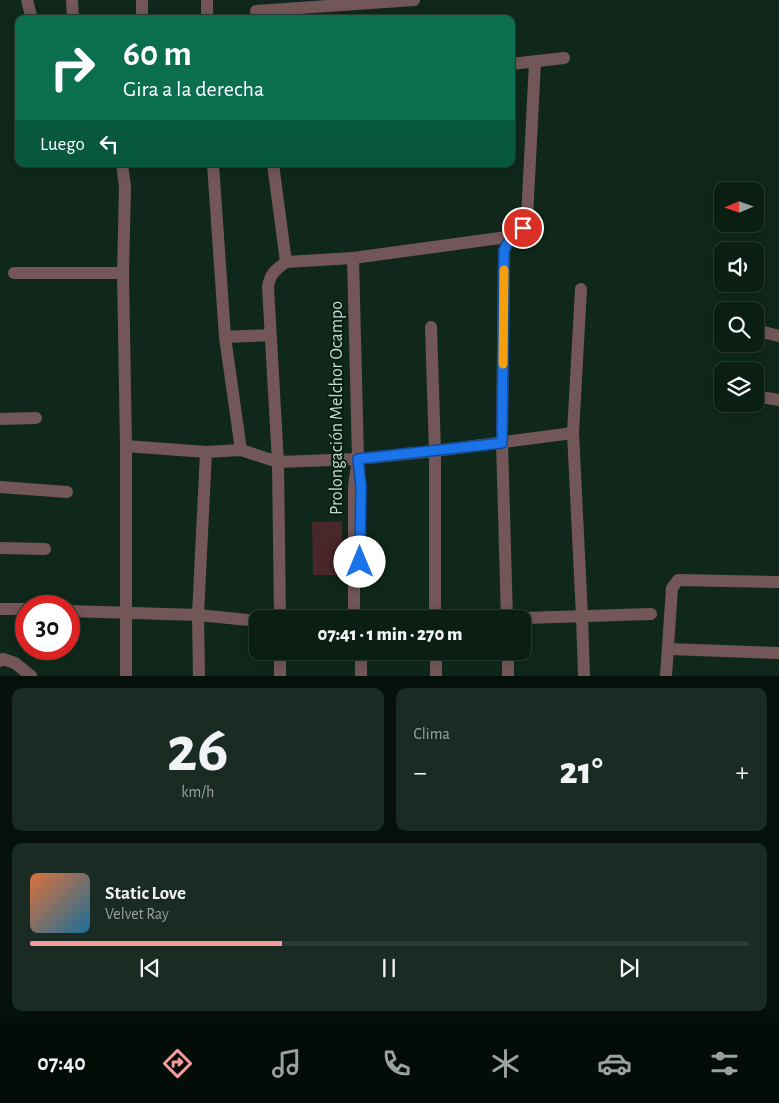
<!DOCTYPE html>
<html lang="es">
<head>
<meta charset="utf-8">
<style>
	:root { --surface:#0b1e14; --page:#192b22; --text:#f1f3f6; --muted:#9aa2a0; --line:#2b3c34; --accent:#f59b9e }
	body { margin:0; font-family:"Alegreya Sans",sans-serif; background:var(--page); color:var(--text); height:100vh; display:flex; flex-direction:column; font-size:19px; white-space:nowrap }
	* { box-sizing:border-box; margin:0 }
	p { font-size:16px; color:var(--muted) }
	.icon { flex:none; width:28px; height:28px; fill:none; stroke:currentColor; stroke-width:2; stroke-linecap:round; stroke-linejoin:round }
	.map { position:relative; height:676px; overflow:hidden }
	.panel { display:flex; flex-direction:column; gap:12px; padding:12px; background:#06100b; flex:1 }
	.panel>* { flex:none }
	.top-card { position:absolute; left:15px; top:15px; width:500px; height:152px; border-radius:10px; box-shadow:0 2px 12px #0003,0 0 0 1px var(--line); background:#0b6e4f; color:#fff; overflow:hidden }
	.needle { width:32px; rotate:268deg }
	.buttons { position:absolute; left:714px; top:182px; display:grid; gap:10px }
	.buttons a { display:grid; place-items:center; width:50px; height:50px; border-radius:10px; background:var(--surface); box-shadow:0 2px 12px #0003,0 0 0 1px var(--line); font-size:25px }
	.speed { position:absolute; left:15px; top:595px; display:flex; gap:10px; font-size:25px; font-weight:700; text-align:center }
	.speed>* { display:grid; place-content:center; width:65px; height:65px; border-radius:50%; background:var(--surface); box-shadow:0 2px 12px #0003,0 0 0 1px var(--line); line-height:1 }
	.speed .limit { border:8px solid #d22; background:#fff; color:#111 }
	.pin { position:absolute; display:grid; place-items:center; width:42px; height:42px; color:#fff; margin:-21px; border:2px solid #fff; border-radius:50%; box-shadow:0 1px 5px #0007 }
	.me { position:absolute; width:55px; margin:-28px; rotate:0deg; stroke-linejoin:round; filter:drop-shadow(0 0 4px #0008) }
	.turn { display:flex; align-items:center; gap:18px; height:105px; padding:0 25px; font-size:22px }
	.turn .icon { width:65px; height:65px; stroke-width:2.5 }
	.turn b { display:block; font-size:35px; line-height:42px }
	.then { display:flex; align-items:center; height:48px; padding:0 25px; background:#0003; gap:10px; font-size:19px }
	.big { font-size:38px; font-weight:800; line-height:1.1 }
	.panel .widget { flex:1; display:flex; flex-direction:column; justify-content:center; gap:8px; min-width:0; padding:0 18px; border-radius:10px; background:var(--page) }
	.panel .dial { align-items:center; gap:0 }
	.dial b { font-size:65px; line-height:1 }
	.song { display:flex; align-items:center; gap:15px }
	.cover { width:60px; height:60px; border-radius:8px; background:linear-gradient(135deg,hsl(20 70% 55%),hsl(200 70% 35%)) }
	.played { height:5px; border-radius:2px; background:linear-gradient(90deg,var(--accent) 35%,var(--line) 35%) }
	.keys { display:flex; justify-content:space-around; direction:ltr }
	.heat { display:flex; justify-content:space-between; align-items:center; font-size:28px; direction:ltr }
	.panel .tiles { flex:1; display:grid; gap:12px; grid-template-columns:1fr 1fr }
	.widget:last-child { grid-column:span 2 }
	.trip { position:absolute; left:249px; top:610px; width:282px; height:50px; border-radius:10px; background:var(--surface); box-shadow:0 2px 12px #0003,0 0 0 1px var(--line); font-weight:800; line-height:50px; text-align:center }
	.tabs { display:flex; height:80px; justify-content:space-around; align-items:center; background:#040c08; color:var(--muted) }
	.tabs .icon { width:35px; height:35px }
	.tabs .selected { color:var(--accent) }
	.tabs b { font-size:22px; color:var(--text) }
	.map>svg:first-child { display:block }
	.green { fill:#4a2729 }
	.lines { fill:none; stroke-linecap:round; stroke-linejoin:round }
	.street { stroke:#735758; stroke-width:12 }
	.route-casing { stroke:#114b97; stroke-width:12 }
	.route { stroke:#1a73e8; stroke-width:9 }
	.slow { stroke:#f59e0b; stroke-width:9 }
	.labels { text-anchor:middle; stroke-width:4; stroke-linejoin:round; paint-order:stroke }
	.street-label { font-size:18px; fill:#c9d8cf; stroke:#051f12 }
</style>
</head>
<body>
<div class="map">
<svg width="779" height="676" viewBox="0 0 779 676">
	<rect width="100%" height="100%" fill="#0f281b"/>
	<!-- green -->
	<path class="green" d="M342 521 343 575H313L312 522Z"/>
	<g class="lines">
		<!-- street -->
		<g class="street">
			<path d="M27 0 32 19"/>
			<path d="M72 0 73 19"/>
			<path d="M142 0V19"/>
			<path d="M207 0V19"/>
			<path d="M256 11 414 0"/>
			<path d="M511 64 564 58"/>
			<path d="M122 164 125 187 123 273 126 446V676"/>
			<path d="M213 164 225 337 241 450"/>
			<path d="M273 164 286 262C275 270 270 274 268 287L278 462 280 619"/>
			<path d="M353 258 358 459 354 486V619"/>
			<path d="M286 262 353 258 515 236"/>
			<path d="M14 273H123"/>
			<path d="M581 289 573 433 582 616 584 676"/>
			<path d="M431 327 435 451V619"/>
			<path d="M755 330 779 336"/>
			<path d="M225 337 270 335"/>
			<path d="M719 389H722"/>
			<path d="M755 396 779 400"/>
			<path d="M0 419 36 418"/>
			<path d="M126 446 206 452 241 450 278 462 358 459 435 451 573 433"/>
			<path d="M0 487 67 492"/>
			<path d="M0 548 45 549"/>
			<path d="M0 609H26"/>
			<path d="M69 611 198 615 258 621"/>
			<path d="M496 619 651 614"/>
			<path d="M507 619 502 443 504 251 507 244 523 228 527 218 535 62"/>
			<path d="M669 649 779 653"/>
			<path d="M361 651V676"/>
			<path d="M436 651V676"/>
			<path d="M508 651V676"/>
			<path d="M0 661 3 659 15 663 31 676"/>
			<path d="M199 676 198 615 206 452"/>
			<path d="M280 676V651"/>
			<path d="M666 676 672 588 678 580 779 582"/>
		</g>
	</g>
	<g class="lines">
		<defs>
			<path id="route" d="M360 562 361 486 358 459 502 443 504 251 507 244 523 228"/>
		</defs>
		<!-- route casing -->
		<use href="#route" class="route-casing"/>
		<!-- route -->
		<use href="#route" class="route"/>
		<!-- slow -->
		<path class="slow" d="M503 364 504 270"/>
	</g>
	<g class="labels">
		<!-- street labels -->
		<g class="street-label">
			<text transform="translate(336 408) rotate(-90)" y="6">Prolongación Melchor Ocampo</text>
		</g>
	</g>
</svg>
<div class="buttons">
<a><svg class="needle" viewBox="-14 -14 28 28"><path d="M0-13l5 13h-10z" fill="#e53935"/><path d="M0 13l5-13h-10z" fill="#9aa2a0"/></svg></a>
<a><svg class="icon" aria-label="sound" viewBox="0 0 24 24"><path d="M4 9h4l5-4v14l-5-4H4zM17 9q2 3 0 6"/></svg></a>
<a><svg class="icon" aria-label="search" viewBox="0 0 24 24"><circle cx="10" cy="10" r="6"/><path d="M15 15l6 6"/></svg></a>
<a><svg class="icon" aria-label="layers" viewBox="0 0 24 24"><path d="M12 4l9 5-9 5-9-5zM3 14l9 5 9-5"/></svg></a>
</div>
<div class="speed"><div class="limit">30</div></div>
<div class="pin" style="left:523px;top:228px;background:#d93025"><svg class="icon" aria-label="arrive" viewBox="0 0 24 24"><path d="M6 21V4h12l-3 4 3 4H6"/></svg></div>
<svg class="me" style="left:360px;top:562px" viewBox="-20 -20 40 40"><circle r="19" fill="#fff"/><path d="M0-13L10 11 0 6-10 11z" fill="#1a73e8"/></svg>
<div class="trip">07:41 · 1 min · 270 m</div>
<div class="top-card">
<div class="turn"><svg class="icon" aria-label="right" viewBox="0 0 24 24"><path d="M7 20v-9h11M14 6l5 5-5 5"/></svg><div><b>60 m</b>Gira a la derecha</div></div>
<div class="then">Luego<svg class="icon" aria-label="left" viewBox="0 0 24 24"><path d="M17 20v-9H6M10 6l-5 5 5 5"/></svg></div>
</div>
</div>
<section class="panel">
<div class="tiles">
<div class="widget dial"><b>26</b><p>km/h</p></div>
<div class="widget"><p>Clima</p>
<div class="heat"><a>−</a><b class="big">21°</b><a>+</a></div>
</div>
<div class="widget">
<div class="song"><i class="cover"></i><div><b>Static Love</b><p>Velvet Ray</p></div></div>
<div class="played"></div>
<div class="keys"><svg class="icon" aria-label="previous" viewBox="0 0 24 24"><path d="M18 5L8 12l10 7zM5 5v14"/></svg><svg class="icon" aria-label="pause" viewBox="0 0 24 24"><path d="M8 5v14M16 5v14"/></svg><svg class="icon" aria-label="next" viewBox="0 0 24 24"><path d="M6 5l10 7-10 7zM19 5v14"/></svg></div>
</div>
</div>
</section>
<nav class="tabs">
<b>07:40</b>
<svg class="icon selected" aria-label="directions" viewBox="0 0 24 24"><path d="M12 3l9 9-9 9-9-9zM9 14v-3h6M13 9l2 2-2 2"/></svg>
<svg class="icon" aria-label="music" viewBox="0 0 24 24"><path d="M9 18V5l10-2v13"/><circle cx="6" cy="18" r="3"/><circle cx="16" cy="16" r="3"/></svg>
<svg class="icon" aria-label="phone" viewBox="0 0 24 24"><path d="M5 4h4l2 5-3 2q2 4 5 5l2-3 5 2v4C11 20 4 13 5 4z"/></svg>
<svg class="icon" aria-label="climate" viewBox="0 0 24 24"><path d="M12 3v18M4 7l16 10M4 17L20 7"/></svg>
<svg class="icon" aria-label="car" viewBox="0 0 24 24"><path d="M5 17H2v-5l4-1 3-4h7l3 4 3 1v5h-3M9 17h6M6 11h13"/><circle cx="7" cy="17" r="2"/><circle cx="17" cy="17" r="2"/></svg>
<svg class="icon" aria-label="filters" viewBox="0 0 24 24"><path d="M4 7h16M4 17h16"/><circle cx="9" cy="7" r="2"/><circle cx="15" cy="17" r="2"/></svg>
</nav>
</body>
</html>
